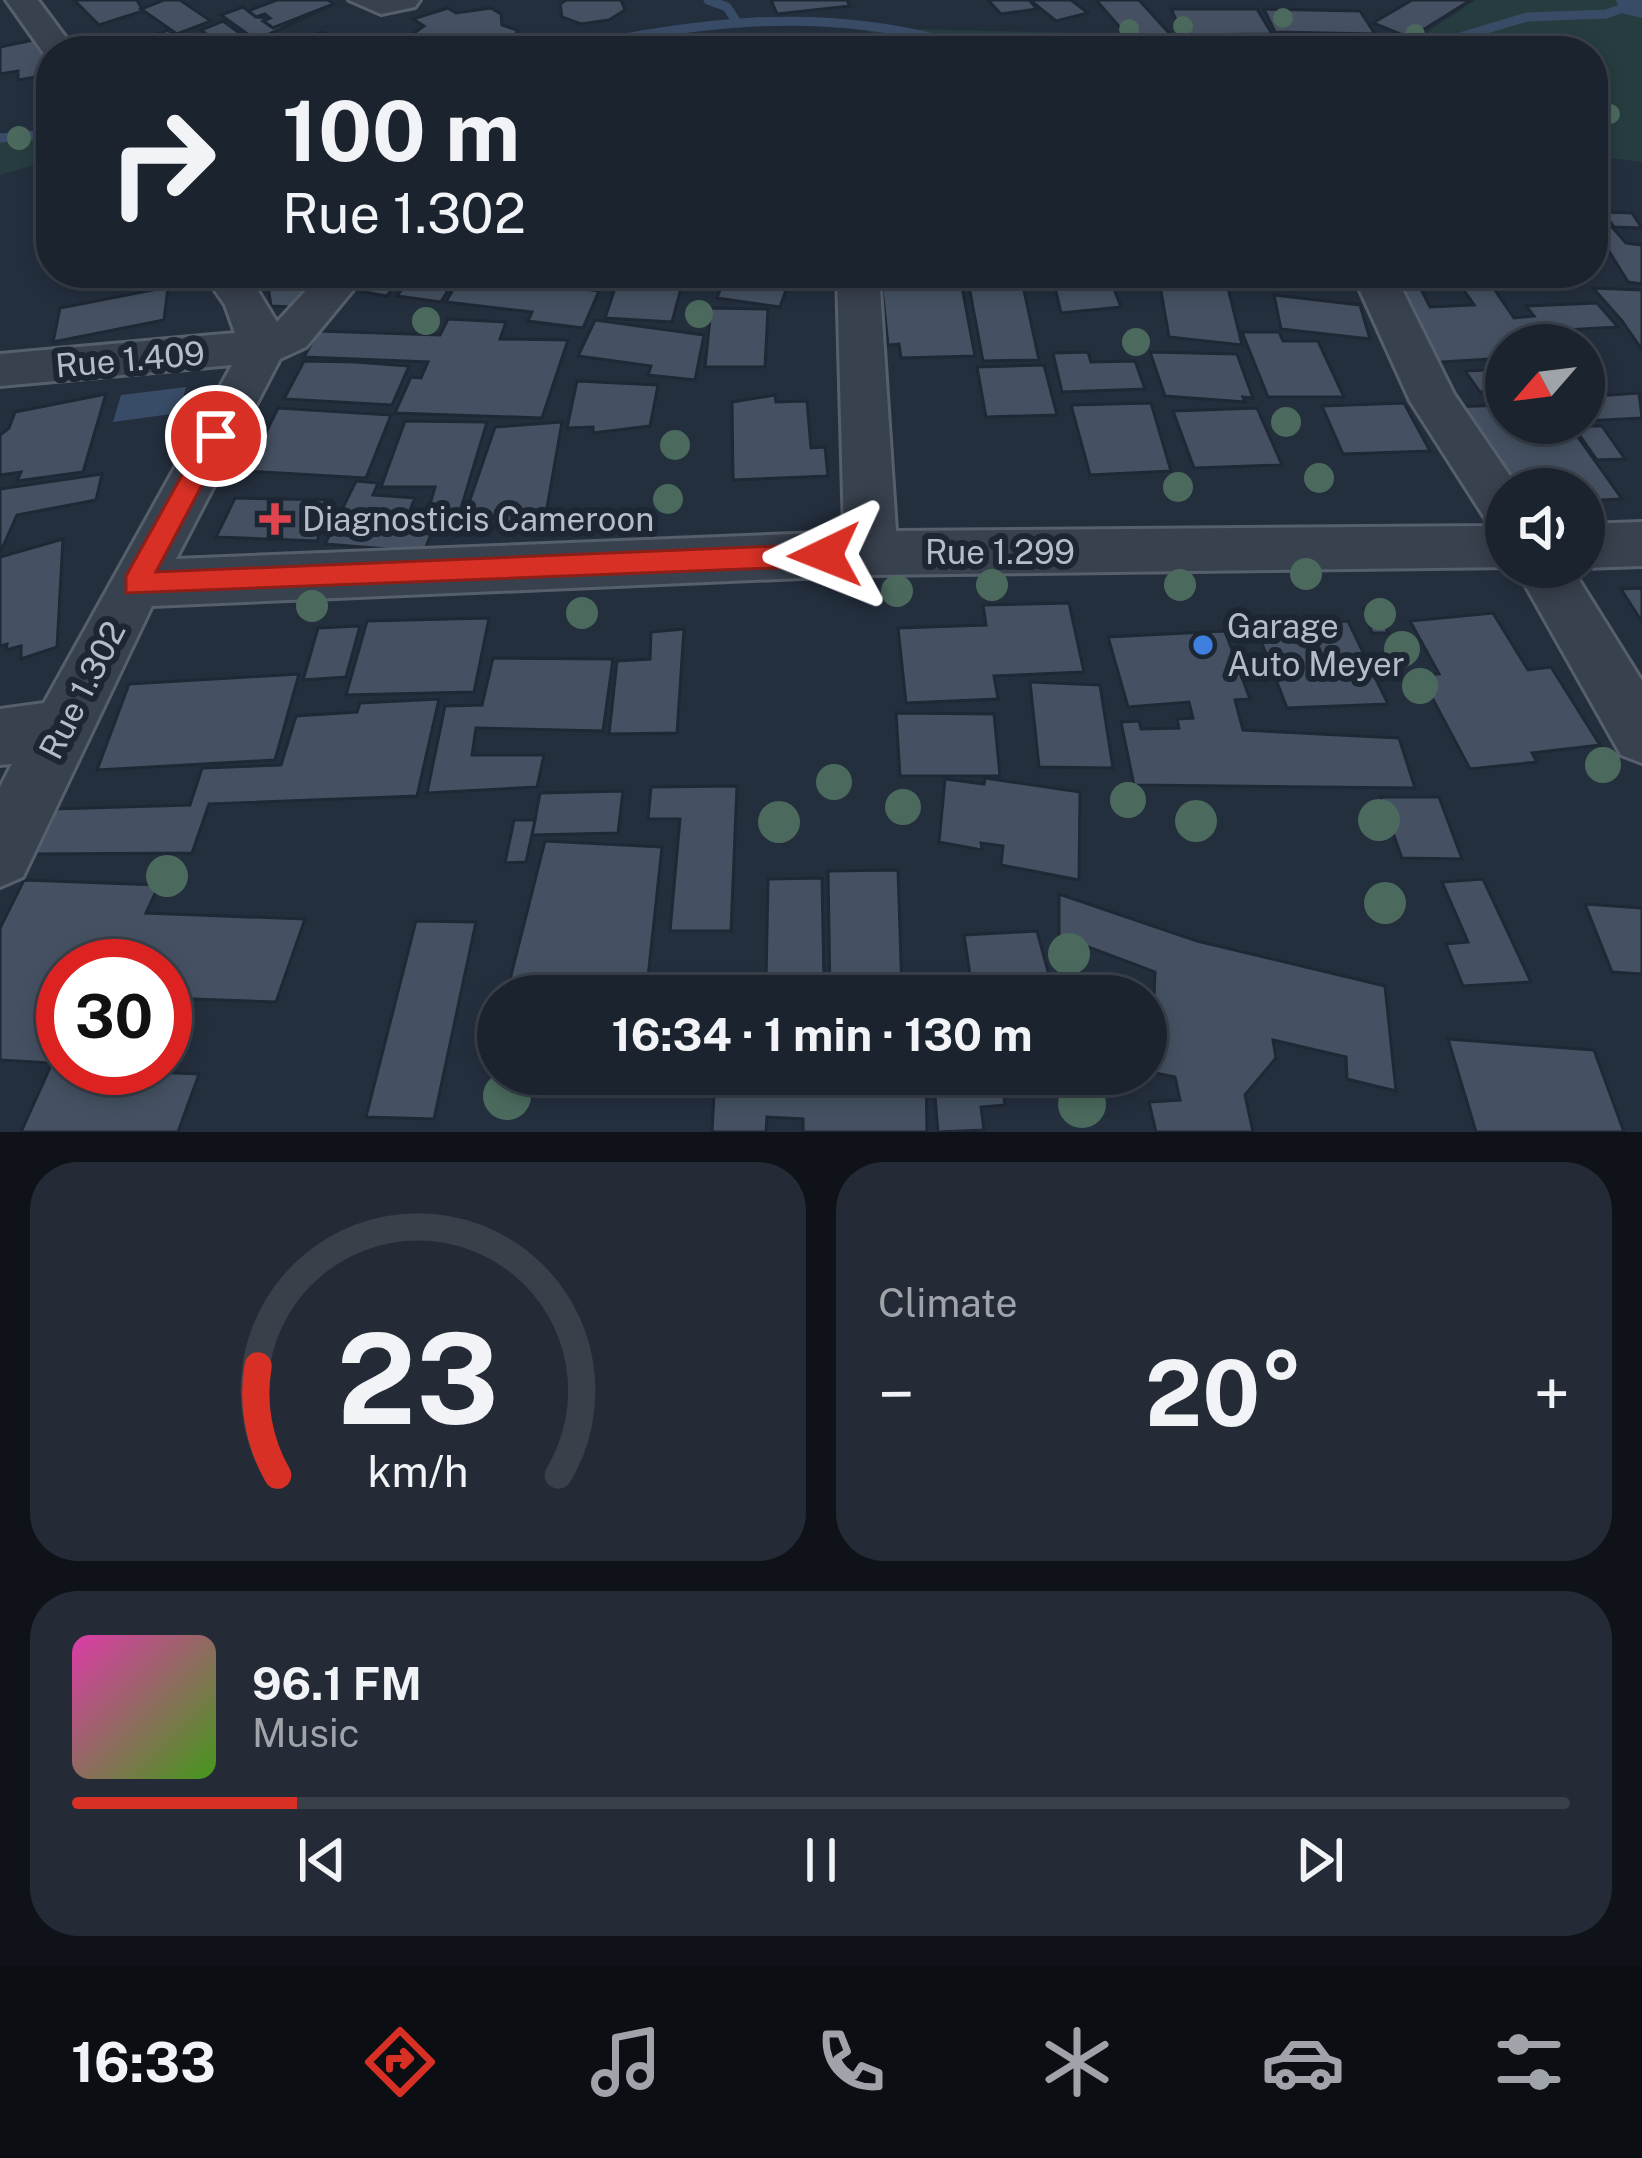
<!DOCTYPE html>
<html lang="en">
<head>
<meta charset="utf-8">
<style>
	:root { --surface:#1b232e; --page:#242b36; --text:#f1f3f6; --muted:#a0a4aa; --line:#39404a; --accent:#d93025 }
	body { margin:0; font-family:"Public Sans",sans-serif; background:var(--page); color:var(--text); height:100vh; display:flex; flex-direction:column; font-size:45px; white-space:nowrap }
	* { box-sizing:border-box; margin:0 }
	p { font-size:39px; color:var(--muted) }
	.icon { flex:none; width:66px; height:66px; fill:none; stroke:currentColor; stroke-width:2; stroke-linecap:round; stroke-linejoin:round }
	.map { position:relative; height:1132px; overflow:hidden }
	.sheet { display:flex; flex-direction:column; gap:30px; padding:30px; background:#0f1319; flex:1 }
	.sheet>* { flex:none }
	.banner { position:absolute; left:36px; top:36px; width:1572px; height:252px; border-radius:48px; box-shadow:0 6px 18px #0003,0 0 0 3px var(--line); background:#1b232e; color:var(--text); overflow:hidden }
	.needle { width:78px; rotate:242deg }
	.buttons { position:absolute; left:1485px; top:324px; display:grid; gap:24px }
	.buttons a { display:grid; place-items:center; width:120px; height:120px; border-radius:50%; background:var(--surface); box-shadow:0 6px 18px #0003,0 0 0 3px var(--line); font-size:60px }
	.speed { position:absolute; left:36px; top:939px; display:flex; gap:24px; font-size:60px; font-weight:700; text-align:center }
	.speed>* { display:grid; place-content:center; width:156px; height:156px; border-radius:50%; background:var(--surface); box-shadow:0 6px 18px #0003,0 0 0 3px var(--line); line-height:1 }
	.speed .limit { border:18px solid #d22; background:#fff; color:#111 }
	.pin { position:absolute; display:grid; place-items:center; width:102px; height:102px; color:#fff; margin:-51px; border:6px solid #fff; border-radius:50%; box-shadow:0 3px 12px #0007 }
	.me { position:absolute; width:132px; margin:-66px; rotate:268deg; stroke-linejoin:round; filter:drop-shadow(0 0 9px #0008) }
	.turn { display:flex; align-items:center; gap:42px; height:252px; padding:0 48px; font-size:54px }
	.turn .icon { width:156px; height:156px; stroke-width:2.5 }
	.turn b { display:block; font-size:84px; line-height:102px }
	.big { font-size:90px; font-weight:700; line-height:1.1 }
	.sheet .widget { flex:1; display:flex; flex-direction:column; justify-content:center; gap:18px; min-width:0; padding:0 42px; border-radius:48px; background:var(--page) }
	.sheet .dial { align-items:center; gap:0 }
	.dial svg { height:312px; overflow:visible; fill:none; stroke:var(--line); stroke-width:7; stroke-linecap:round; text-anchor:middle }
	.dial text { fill:var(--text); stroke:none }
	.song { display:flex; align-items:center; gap:36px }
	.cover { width:144px; height:144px; border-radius:18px; background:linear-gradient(135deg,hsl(320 70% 55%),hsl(100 70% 35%)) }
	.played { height:12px; border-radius:6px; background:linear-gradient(90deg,var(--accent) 15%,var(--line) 15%) }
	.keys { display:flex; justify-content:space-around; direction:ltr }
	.heat { display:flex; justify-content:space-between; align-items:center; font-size:66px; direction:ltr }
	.sheet .tiles { flex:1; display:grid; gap:30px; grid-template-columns:1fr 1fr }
	.widget:last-child { grid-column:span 2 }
	.trip { position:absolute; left:477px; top:975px; width:690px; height:120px; border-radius:60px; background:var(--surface); box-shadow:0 6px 18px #0003,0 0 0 3px var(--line); font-weight:700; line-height:120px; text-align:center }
	.tabs { display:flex; height:192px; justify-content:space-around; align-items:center; background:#0b0e12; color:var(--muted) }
	.tabs .icon { width:84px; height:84px }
	.tabs .current { color:var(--accent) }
	.tabs b { font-size:54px; color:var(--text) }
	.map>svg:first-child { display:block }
	.green { fill:#263c3f }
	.water { fill:#394c67 }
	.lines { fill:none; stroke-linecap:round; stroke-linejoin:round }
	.stream { stroke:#394c67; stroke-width:9 }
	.river { fill:#394c67; fill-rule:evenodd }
	.building { fill:#455162; stroke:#1f2835; stroke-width:3 }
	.minor-casing { stroke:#565f6c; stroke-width:6 }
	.minor { fill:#38414e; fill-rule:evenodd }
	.tree { fill:#4b6a5d }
	.route { fill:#d93025; stroke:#8d1f18; stroke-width:3 }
	.health-dot { fill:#e0444e; stroke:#1d2633; stroke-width:4.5 }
	.shop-dot { fill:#3f7fe0; stroke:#1d2633; stroke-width:4.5 }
	.labels { text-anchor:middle; stroke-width:12; stroke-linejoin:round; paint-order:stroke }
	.street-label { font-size:33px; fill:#b4bcc9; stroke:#1d2633 }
	.poi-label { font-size:33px; fill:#b4bcc9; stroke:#1d2633; text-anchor:start }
</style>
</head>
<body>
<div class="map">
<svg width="1642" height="1132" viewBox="0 0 1642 1132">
	<rect width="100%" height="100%" fill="#242f3e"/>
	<!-- green -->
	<g class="green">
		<path d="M1475 0H1642V162L1611 158V179H1593V51H878L868 28 1414 41Z"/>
		<path d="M31 132 51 141V160L0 175V137Z"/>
	</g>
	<!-- water -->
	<path class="water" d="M186 387 179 413 113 422 121 395Z"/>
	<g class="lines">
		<!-- stream -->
		<g class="stream">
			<path d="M708 0 727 7 736 21"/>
			<path d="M559 51C689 23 812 6 942 40L1408 51"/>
			<path d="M1413 51 1527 17 1606 14 1638 3"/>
			<path d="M0 138 51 134"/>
		</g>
		<!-- river -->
		<path class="river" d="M1616 0H1642V18L1621 13Z"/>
	</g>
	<!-- building -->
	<g class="building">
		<path d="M74 0H137L143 11 99 25Z"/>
		<path d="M164 0H180L211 21 177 34 141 9Z"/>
		<path d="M277 0H328L334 4 273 28 263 21 270 18 265 14 256 17 248 11Z"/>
		<path d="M566 0H621L625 10 609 20 581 24 562 17 560 4Z"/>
		<path d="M771 0H847L850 6 777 14Z"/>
		<path d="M988 0H1029L1037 9 1001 14Z"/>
		<path d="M1030 0H1071L1088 13 1056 21Z"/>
		<path d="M1096 0H1139L1170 34 1130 39Z"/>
		<path d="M1412 0H1471L1410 38 1373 23Z"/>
		<path d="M334 4 256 40 221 15 243 7 256 17 270 18 263 21 273 28Z"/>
		<path d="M448 8 456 13 491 8 501 14 502 25 517 30 516 40 499 51H420L422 43 407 38 424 26 413 19Z"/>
		<path d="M1171 9H1257L1272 34 1183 35Z"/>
		<path d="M1264 9 1360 11 1375 34 1275 32Z"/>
		<path d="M223 21 256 45 220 51 226 49 201 30Z"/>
		<path d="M168 30 178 38 144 51H112Z"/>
		<path d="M323 32 345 51H291L285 45Z"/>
		<path d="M852 36 858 51H715L784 45Z"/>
		<path d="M33 40 44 56 36 77 18 80V71L0 74V47Z"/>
		<path d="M1593 205 1626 243 1642 245V284L1628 282 1604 243H1593Z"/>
		<path d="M1603 212 1632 213 1642 228 1614 227Z"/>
		<path d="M266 273H339L310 308 271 306Z"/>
		<path d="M366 273H404L387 296 353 290Z"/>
		<path d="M414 273H458L441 302 397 296Z"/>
		<path d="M462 273H554L547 284 599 291 583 328 528 321 532 312 446 302Z"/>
		<path d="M726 273H792L780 307 717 298Z"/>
		<path d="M990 273H1032L1033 281H1022L1039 360 983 361 968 281 990 280Z"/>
		<path d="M1415 273H1483L1514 318 1534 316 1526 306 1597 303 1618 327 1546 331 1557 345H1506V358L1426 363 1384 274 1414 275 1430 307 1474 305 1453 275Z"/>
		<path d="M1110 278 1121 307 1061 313 1054 283Z"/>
		<path d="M618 279 683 281 672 322 605 318Z"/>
		<path d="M1159 280 1227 284 1242 345 1169 337Z"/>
		<path d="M168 287 164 320 53 342 60 308Z"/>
		<path d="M962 287 975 356 901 358 899 344 888 345 882 289Z"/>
		<path d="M1593 288 1642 290V350L1622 321Z"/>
		<path d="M1274 295 1360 305 1370 339 1281 329Z"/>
		<path d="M711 308 768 309 765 367H705Z"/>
		<path d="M448 319 506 322 500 339 568 340 542 418 395 413 411 377 421 378 428 362 304 357 318 331 440 335Z"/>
		<path d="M595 320 704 335 695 380 648 375 651 366 578 356Z"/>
		<path d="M1242 332H1279L1283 341H1318L1344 397H1268Z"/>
		<path d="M1088 352 1091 362 1135 361 1145 389 1062 392 1053 353Z"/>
		<path d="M1150 352 1237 354 1253 398 1243 397 1245 402 1165 396Z"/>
		<path d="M304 361 355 362 409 366 392 405 284 399Z"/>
		<path d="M1044 365 1057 415 986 417 977 367Z"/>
		<path d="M1506 369V389L1480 392 1465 371Z"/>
		<path d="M577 381 658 385 650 426 593 433V427L567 428Z"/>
		<path d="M1584 381 1596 396 1639 393 1642 418 1584 421Z"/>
		<path d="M106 394 83 472 17 481 21 472 0 475V435L9 428 15 412Z"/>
		<path d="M775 395 776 402 807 401 811 448 825 447 828 476 733 480 732 402Z"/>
		<path d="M1151 403 1171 471 1090 475 1071 405Z"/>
		<path d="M1404 403 1430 451 1343 454 1322 406Z"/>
		<path d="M1506 405V423H1568L1622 499 1584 501V489H1506V499L1448 407Z"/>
		<path d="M278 408 391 415 366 478 247 471Z"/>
		<path d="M1257 408 1282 465 1194 468 1173 411Z"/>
		<path d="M405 421 487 422 456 525H424L435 487H381Z"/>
		<path d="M562 422 544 525 460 529 495 427Z"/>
		<path d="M1573 426H1602L1625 459 1597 460Z"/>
		<path d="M102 474 96 500 17 515 0 553V489Z"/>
		<path d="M356 481 378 483 373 495 415 498 401 532 431 534 424 552 325 544Z"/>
		<path d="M235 498 332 500 317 541 216 537Z"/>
		<path d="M63 539 57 647 21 659V646L6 650 7 644 0 646V557Z"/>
		<path d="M1642 588V622L1621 589Z"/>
		<path d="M1069 603 1084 672 994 676 998 699 906 703 898 628 986 625 983 605Z"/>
		<path d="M1364 609 1380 610 1388 633H1372Z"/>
		<path d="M1493 613 1528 670 1551 667 1600 745 1532 753 1537 762 1470 769 1420 675 1439 674 1410 621Z"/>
		<path d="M489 618 474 692 346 695 367 621Z"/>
		<path d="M1348 621 1388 704 1287 708 1256 628Z"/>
		<path d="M360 626 346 677 303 680 318 628Z"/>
		<path d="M684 629 677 733 609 734 617 661 650 659 651 632Z"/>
		<path d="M1225 631 1250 699 1235 700 1243 730 1399 738 1415 788 1134 785 1121 722 1139 721 1141 729 1179 728 1177 719 1193 718 1189 702 1128 707 1108 637Z"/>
		<path d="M493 658 613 659 603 731 476 728 472 755H544L537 787 427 793 445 706 482 705Z"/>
		<path d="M299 674 275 760 97 770 129 684Z"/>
		<path d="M1030 682 1100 685 1113 768 1039 767Z"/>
		<path d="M439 699 417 796 209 804 192 853 30 854 52 809 190 805 202 768 281 765 296 716 357 712 360 703Z"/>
		<path d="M896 713 994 714 1000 776H900Z"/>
		<path d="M985 778 1080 792 1079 880 1001 865 1003 846 981 843 982 850 939 842 945 779 984 784Z"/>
		<path d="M737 786 731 931H670L680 819H648L651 787Z"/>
		<path d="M623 791 618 833 532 835 540 793Z"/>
		<path d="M1380 797H1439L1462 859 1402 858Z"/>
		<path d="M514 820H535L526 862 505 863Z"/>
		<path d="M545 841 662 847 646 996 506 995Z"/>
		<path d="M898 870 902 992 830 994 828 871Z"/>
		<path d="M822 878 824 980 766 981 768 879Z"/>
		<path d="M1483 879 1531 982 1463 986 1446 944 1468 942 1442 882Z"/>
		<path d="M24 880 159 885 146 913 305 919 276 1002 165 998V966H63V1068L199 1074 178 1132H21L52 1063 0 1060V928Z"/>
		<path d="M1059 894 1197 941 1385 986 1396 1091 1347 1079 1346 1057 1273 1040 1276 1058 1245 1095 1253 1132H1156L1149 1102 1180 1100 1175 1077 1146 1071V1019H1153L1155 972 1059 936Z"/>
		<path d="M1585 904 1642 908V974L1612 972Z"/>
		<path d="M416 921 476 922 434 1119 366 1117Z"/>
		<path d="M1037 931 1049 975 972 988 964 935Z"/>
		<path d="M1040 988 1117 991V996H1041Z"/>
		<path d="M1448 1039 1594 1050 1624 1132H1476Z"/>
		<path d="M715 1074H926L927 1132H803V1119L767 1117 766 1132H712Z"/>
		<path d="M933 1074H1001L1005 1105 981 1107 984 1130 938 1132Z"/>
	</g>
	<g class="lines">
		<defs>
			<g id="minor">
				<path d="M6 0H38L76 51H51L47 58Z"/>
				<path d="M349 0H420L415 7 381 14Z"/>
				<path d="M203 273H247L277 322 322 273H367L306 347 280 359 176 559 844 532 837 273H879L896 531 1490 526 1410 401 1352 273H1394L1454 394 1519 489H1506V567H1514L871 575 152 606 23 877 0 887V787L12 764 0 765V709L44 703 232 365 0 386V354L235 333 225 305Z"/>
				<path d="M1642 522V566L1584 568 1582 567 1584 524Z"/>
				<path d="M1515 567H1571L1642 681V763L1621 755Z"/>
			</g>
		</defs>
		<!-- minor casing -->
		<use href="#minor" class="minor-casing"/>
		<!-- minor -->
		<use href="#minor" class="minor"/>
	</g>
	<!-- trees -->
	<g class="tree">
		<circle cx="1283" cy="18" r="10"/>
		<circle cx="1183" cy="26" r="10"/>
		<circle cx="1129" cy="29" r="10"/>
		<circle cx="1415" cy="34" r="10"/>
		<circle cx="1610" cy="114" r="10"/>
		<circle cx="19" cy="138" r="12"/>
		<circle cx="699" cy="314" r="14"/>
		<circle cx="426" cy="321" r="14"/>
		<circle cx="1136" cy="342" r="14"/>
		<circle cx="1286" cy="422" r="15"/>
		<circle cx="675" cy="445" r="15"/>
		<circle cx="1319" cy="478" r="15"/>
		<circle cx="1178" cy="487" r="15"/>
		<circle cx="668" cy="499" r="15"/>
		<circle cx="1306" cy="574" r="16"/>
		<circle cx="992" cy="585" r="16"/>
		<circle cx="1180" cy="585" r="16"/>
		<circle cx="897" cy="591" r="16"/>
		<circle cx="312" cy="606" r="16"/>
		<circle cx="582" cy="613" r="16"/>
		<circle cx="1380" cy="614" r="16"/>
		<circle cx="1402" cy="649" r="18"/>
		<circle cx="1420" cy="686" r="18"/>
		<circle cx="1603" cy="765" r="18"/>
		<circle cx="834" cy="782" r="18"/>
		<circle cx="1128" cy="800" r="18"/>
		<circle cx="903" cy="807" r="18"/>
		<circle cx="1379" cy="820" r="21"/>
		<circle cx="1196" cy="821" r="21"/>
		<circle cx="779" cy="822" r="21"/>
		<circle cx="167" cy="876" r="21"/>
		<circle cx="1385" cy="903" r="21"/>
		<circle cx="1069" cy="954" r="21"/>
		<circle cx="507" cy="1096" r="24"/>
		<circle cx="1082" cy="1104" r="24"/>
	</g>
	<!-- route -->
	<path class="route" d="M216 427 228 436 156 572 825 544 839 555 825 566 126 593V576L207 430Z"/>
	<!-- markers -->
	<path class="health-dot" d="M269 501h12v12h12v12h-12v12h-12v-12h-12v-12h12z"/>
	<circle class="shop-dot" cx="1203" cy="645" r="12"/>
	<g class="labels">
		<!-- street labels -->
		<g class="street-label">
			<text transform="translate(130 359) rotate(-5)" y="12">Rue 1.409</text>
			<text x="1000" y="564">Rue 1.299</text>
			<text transform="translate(82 690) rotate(-63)" y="12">Rue 1.302</text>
		</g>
		<!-- poi labels -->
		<g class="poi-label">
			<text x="302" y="531">Diagnosticis Cameroon</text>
			<text x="1227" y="638">Garage<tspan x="1227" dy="38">Auto Meyer</tspan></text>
		</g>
	</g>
</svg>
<div class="buttons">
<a><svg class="needle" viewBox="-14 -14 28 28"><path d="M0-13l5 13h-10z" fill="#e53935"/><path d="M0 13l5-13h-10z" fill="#a0a4aa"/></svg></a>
<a><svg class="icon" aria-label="sound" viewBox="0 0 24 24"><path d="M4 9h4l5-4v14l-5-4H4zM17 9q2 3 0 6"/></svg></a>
</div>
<div class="speed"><div class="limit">30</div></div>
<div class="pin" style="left:216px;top:436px;background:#d93025"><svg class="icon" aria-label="arrive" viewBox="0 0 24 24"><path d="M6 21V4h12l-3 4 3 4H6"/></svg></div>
<svg class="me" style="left:825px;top:555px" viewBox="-20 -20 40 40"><path d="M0-17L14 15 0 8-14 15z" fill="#d93025" stroke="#fff" stroke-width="4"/></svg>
<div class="trip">16:34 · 1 min · 130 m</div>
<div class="banner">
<div class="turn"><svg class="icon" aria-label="right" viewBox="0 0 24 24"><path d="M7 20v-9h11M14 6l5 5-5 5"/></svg><div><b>100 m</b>Rue 1.302</div></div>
</div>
</div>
<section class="sheet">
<div class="tiles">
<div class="widget dial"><svg viewBox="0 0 100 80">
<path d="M14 69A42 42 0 1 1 86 69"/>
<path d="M14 69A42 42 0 0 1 9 41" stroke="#d93025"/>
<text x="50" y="56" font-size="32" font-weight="700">23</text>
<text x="50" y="72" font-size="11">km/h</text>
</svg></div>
<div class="widget"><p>Climate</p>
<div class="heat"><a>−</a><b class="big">20°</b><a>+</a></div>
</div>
<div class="widget">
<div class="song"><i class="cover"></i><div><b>96.1 FM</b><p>Music</p></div></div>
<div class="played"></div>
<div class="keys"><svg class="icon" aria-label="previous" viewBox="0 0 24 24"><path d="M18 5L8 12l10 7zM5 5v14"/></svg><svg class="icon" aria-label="pause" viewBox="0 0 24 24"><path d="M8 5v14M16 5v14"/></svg><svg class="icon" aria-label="next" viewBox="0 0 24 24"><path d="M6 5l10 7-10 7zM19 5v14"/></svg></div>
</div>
</div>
</section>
<nav class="tabs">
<b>16:33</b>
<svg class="icon current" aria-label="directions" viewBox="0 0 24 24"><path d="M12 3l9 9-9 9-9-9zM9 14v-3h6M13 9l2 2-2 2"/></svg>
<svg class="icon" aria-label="music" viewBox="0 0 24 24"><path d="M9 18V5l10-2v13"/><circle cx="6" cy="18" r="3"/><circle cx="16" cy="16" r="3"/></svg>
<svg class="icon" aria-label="phone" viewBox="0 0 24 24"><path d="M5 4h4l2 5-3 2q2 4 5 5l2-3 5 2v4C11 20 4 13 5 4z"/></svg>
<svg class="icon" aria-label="climate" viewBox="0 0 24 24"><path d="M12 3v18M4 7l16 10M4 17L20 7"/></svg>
<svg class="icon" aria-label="car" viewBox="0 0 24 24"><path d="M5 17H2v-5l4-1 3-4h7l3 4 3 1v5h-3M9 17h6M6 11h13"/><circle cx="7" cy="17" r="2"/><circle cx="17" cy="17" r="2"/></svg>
<svg class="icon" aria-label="filters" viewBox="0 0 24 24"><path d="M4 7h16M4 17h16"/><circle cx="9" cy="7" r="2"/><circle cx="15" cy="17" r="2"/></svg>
</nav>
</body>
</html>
